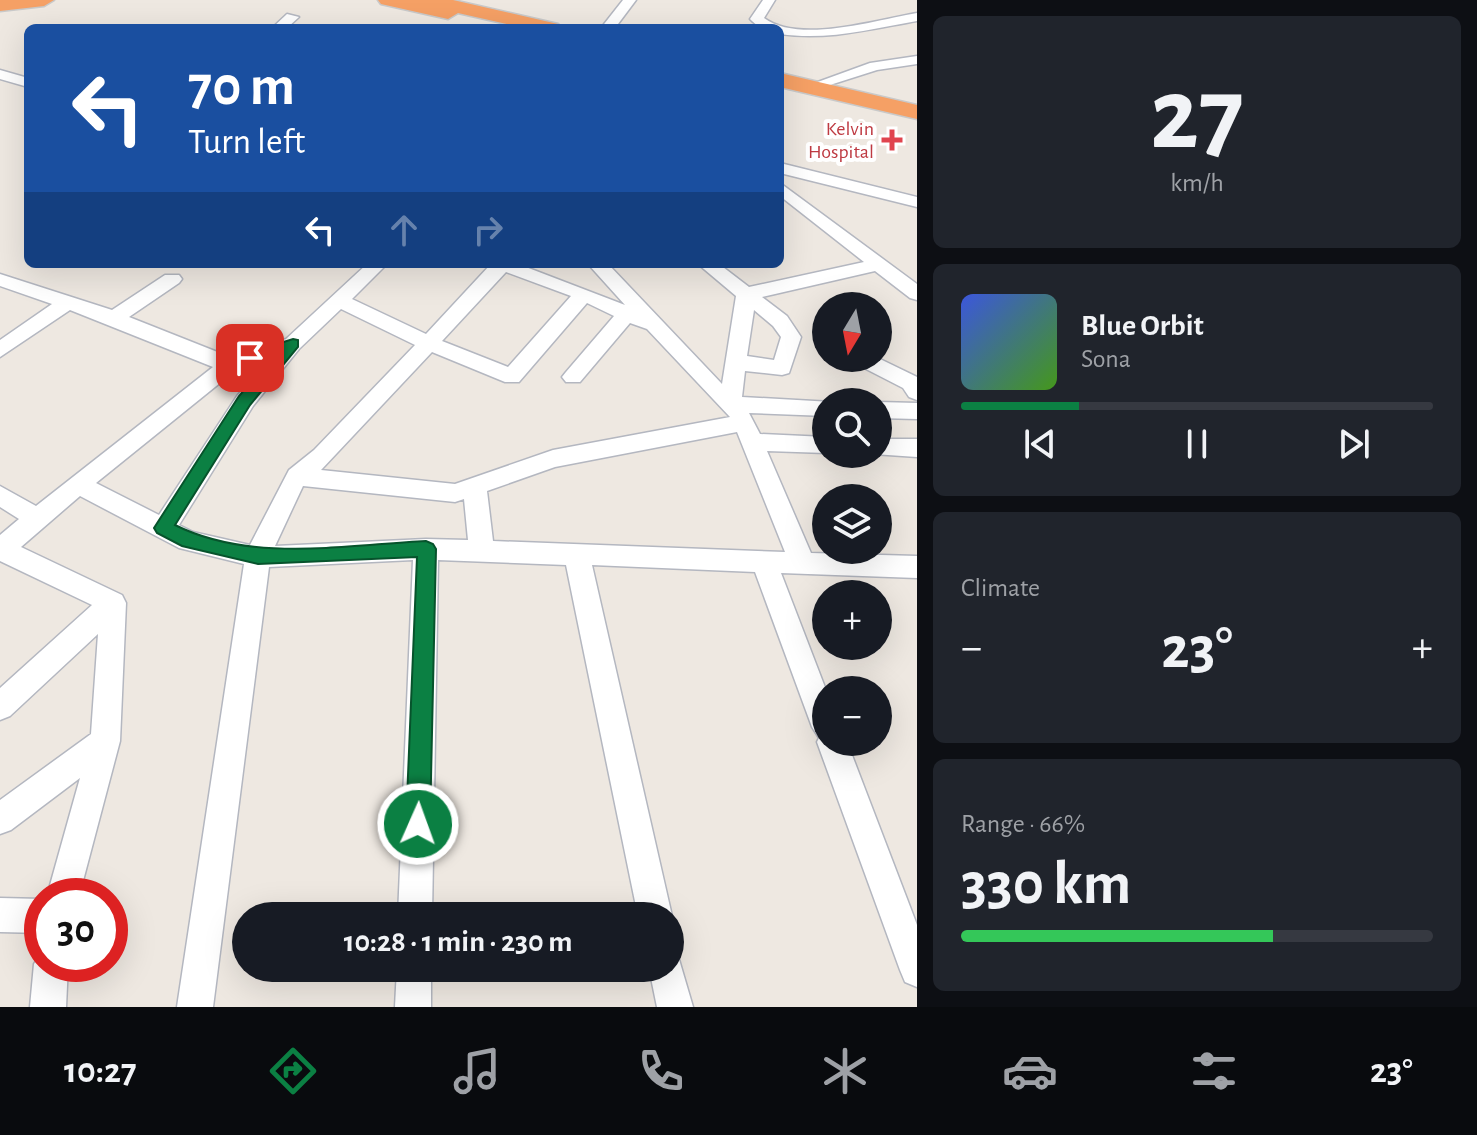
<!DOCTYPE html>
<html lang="en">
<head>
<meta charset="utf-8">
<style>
	:root { --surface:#171b24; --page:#20242c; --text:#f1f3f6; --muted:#9ea1a6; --line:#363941; --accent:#0b8043 }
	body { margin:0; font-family:"Alegreya Sans",sans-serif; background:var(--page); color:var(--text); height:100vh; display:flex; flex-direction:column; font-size:30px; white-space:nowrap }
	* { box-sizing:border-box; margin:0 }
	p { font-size:26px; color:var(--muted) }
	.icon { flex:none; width:44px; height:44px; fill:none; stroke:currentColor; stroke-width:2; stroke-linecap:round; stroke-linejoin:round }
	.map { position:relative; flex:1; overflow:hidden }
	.sheet { display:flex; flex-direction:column; gap:16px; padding:16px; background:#0d0f14; width:560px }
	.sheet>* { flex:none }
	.top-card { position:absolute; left:24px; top:24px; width:760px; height:244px; border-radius:12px; box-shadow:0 8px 32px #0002; background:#1a4fa0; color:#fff; overflow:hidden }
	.needle { width:52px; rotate:190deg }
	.buttons { position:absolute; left:812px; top:292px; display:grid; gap:16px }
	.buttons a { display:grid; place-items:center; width:80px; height:80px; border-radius:50%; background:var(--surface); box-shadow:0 8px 32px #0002; font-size:40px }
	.speed { position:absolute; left:24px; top:878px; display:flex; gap:16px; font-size:40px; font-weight:700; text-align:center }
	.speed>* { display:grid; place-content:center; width:104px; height:104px; border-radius:50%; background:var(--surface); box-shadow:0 8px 32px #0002; line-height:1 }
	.speed .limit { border:12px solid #d22; background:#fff; color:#111 }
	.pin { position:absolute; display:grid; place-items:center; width:68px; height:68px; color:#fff; margin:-34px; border-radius:16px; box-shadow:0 4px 12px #0006 }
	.me { position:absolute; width:88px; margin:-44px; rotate:2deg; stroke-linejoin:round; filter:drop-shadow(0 0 6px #0008) }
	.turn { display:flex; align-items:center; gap:28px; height:168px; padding:0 32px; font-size:36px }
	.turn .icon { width:104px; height:104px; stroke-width:2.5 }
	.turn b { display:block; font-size:56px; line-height:68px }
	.lanes { display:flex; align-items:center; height:76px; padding:0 32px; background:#0003; justify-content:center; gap:40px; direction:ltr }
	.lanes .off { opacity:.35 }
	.big { font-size:60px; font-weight:600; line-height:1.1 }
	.sheet .card { flex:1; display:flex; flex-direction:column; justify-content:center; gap:12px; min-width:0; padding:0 28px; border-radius:12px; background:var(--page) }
	.sheet .dial { align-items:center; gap:0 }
	.dial b { font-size:104px; line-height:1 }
	.song { display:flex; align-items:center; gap:24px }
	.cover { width:96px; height:96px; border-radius:12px; background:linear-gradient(135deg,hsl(230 70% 55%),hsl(100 70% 35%)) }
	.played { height:8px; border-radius:4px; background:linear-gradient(90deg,var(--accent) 25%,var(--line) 25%) }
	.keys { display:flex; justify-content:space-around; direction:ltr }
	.heat { display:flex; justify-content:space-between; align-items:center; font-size:44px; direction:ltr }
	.charge { height:12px; border-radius:6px; background:linear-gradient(90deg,#34c759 66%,var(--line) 0) }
	.trip { position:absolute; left:232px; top:902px; width:452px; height:80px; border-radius:40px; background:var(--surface); box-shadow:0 8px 32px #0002; font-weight:600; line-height:80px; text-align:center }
	.dock { display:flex; height:128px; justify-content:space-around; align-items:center; background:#090b0e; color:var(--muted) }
	.dock .icon { width:56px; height:56px }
	.dock .selected { color:var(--accent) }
	.dock b { font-size:36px; color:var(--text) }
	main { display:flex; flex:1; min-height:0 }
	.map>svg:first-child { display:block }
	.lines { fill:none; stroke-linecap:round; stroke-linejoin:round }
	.minor-casing { stroke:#b4b7c0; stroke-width:3 }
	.highway-casing { stroke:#c9c9c9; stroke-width:3 }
	.minor { fill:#fff; fill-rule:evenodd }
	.highway { fill:#f5a065; fill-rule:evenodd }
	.route { fill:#0b8043; stroke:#07532c; stroke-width:2 }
	.health-dot { fill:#e0444e; stroke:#fff; stroke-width:3 }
	.labels { text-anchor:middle; stroke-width:8; stroke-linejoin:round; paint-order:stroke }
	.far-health-label { font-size:20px; fill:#be3a42; stroke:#fff; text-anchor:end }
</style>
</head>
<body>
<main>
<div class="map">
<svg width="917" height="1007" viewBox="0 0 917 1007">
	<rect width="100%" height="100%" fill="#eee8e1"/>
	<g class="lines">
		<defs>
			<g id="minor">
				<path d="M623 0H636L615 28H601Z"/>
				<path d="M763 0H775L764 18C799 44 876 20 917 13V21C871 29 827 41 780 34V28C767 28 759 29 750 19Z"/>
				<path d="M287 14 299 17 287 28H272Z"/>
				<path d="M917 56V64L877 70 811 91 804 87 870 63Z"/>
				<path d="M0 70 28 78V87L0 79Z"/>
				<path d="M780 163 917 197V207L780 173Z"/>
				<path d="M780 183 917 284V300L910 298 875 271 762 297 787 316 801 337 789 373 782 375 745 371 742 397 832 402H826V416L749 413 760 434 826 437V453L767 451 811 553 917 556V578L781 573 826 690V742H847L917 925V987L905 982 900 970 817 742 819 738 812 727 755 572 592 565 672 916 670 920V916H638L566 565 438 560 432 916H398L413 560 269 567 213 1007H177L244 564 179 548 80 496 21 547 122 595 126 603 120 741 79 896H47L80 778 11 830 0 834V800L91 734 98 634 10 716 0 720V688L92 605 0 561V535L19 519 0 507V486L36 506 213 367 70 310 0 357V340L52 304 0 286V274L112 310 165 275H179L182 279 179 283 129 317 230 357 286 339 367 264H387L352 299 426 334 491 264H518L625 305 588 264H608L722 384 736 296 698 264H719L749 287 864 262 780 196ZM506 272 571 296 508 367 442 341ZM587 303 614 316 566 372 562 377 566 382H580L630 323 647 329 730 417 553 450 455 484 321 470 432 352 505 382H519ZM341 309 415 345 314 450 289 470 250 545 193 532 179 525 253 406 299 349ZM754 310 773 326 781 337 774 360 747 356ZM268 360 237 396 159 515 96 483 236 370ZM737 432 785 552 493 541 487 491 555 467ZM303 486 455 502 464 499 468 540 426 539 275 546Z"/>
				<path d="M866 359H880L917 377V400L909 397 903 388 866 369 863 364Z"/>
				<path d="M878 402 917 403V419L878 418Z"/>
				<path d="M878 439H917V457L873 454H878Z"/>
				<path d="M0 898 42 899V933L0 932Z"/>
				<path d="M42 951V964H68L66 1007H30L34 964Z"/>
				<path d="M670 953 678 956 693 1007H657L649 968H670Z"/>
				<path d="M397 968H431V1007H395Z"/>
			</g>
			<g id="highway">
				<path d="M0 0H54L44 6 0 11Z"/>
				<path d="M378 0H453L558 24 561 28H524L458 13 448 19 381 4Z"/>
				<path d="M780 73 917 105V119L780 87Z"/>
			</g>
		</defs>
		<!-- minor casing -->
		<use href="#minor" class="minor-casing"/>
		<!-- highway casing -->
		<use href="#highway" class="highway-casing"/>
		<!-- minor -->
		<use href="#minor" class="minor"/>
		<!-- highway -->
		<use href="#highway" class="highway"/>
	</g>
	<!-- route -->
	<path class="route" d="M293 339 298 340V347L250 405 175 525C251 563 345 545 426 541L433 544 436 549 430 824 427 833 418 836 410 833 406 824 417 557 258 564 182 546 157 533 154 528 239 396 274 356 250 364 243 358 245 354Z"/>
	<!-- markers -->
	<path class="health-dot" d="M888 128h8v8h8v8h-8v8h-8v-8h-8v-8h8z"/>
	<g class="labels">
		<!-- far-health labels -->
		<g class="far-health-label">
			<text x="874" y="135">Kelvin<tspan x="874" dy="23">Hospital</tspan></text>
		</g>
	</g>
</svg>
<div class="buttons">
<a><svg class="needle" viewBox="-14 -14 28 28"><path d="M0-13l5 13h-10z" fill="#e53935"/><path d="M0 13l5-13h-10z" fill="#9ea1a6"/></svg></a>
<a><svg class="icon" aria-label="search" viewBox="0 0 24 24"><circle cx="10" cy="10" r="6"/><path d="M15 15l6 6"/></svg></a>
<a><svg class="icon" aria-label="layers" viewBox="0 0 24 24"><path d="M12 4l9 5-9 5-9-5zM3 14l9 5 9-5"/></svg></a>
<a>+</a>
<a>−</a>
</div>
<div class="speed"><div class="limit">30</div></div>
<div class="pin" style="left:250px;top:358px;background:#d93025"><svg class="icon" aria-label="arrive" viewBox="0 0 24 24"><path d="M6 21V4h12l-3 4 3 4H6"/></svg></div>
<svg class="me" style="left:418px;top:824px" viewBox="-20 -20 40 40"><circle r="17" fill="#0b8043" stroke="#fff" stroke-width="3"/><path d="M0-11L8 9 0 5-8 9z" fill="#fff"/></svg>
<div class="trip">10:28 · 1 min · 230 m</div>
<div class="top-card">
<div class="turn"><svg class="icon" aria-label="left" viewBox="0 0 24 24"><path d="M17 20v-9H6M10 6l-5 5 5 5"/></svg><div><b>70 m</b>Turn left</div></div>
<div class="lanes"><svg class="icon" aria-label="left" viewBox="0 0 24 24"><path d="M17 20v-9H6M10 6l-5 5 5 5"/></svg><svg class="icon off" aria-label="ahead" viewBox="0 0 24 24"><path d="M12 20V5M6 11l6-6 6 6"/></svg><svg class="icon off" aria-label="right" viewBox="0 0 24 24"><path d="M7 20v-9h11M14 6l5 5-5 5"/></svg></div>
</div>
</div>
<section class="sheet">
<div class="card dial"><b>27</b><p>km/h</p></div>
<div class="card">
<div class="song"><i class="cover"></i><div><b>Blue Orbit</b><p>Sona</p></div></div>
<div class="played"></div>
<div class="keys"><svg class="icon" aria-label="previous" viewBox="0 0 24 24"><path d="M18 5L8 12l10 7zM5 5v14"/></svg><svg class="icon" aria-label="pause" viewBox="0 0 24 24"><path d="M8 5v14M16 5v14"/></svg><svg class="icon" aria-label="next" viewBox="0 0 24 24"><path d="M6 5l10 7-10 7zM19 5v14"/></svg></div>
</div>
<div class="card"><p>Climate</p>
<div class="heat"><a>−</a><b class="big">23°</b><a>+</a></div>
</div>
<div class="card"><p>Range · 66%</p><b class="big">330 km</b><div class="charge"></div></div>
</section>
</main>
<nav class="dock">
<b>10:27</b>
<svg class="icon selected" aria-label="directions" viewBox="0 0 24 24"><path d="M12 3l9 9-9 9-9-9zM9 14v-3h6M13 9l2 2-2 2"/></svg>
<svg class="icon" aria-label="music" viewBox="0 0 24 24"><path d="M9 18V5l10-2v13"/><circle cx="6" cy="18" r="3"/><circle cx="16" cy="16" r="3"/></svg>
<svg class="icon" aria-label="phone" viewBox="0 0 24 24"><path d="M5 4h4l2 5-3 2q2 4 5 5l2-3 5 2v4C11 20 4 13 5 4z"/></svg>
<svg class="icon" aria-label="climate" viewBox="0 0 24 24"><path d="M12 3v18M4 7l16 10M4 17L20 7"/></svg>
<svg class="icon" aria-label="car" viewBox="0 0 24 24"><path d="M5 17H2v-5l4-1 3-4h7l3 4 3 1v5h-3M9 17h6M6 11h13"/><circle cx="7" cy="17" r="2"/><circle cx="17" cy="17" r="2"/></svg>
<svg class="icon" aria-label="filters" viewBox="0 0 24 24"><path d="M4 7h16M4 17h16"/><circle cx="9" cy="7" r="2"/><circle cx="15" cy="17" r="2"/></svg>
<b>23°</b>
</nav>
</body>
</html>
